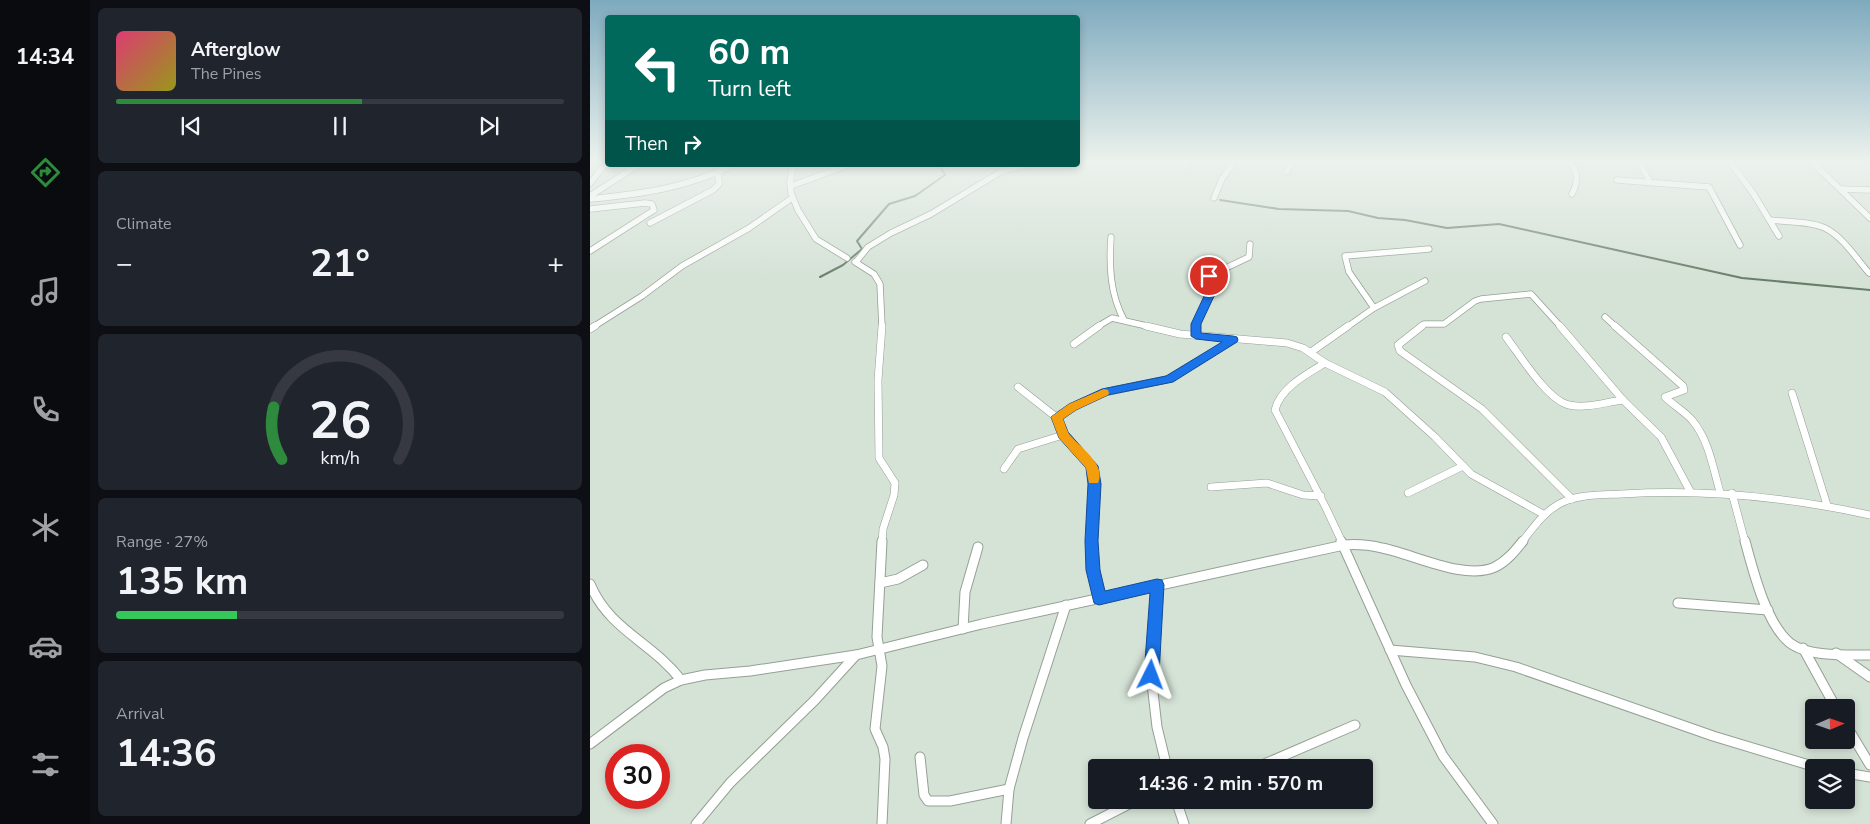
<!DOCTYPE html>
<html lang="en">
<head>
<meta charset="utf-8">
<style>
	:root { --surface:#171b24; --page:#20242c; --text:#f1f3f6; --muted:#9ea1a6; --line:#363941; --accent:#2e8a3c }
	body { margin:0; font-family:"Nunito Sans",sans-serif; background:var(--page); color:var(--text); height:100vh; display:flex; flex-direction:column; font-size:19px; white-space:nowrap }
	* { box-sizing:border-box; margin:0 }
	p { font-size:16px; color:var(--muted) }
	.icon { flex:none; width:28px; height:28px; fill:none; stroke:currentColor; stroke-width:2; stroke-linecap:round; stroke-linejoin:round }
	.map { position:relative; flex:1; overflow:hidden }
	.details { display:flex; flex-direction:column; gap:8px; padding:8px; background:#0d0f14; width:500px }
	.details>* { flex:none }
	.banner { position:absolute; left:15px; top:15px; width:475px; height:152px; border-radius:5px; box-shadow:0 2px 8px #0003; background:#00695c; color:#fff; overflow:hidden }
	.needle { width:32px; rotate:88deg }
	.buttons { position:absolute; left:1215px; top:699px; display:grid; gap:10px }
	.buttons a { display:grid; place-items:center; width:50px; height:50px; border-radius:5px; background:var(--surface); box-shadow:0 2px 8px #0003; font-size:25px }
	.speed { position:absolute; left:15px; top:744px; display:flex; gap:10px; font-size:25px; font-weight:700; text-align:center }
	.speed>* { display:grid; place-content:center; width:65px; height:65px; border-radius:50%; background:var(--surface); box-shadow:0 2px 8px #0003; line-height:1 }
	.speed .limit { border:8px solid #d22; background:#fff; color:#111 }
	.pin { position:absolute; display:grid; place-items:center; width:42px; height:42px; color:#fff; margin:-21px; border:2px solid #fff; border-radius:50%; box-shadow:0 1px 5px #0007 }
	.me { position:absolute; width:55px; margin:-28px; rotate:3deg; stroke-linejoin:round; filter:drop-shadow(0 0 4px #0008) }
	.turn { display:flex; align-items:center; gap:18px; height:105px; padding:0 20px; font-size:22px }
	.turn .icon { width:65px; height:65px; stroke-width:2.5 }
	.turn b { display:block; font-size:35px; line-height:42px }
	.then { display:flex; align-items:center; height:48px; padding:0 20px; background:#0003; gap:10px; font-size:19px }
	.big { font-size:38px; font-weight:700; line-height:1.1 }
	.details .widget { flex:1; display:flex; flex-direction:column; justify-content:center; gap:8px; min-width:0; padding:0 18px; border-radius:8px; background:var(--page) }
	.details .dial { align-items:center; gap:0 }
	.dial svg { height:130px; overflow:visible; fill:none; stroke:var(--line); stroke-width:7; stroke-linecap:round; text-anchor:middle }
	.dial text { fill:var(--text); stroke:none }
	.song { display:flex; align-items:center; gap:15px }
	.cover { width:60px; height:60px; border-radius:8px; background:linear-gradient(135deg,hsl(340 70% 55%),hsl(60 70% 35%)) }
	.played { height:5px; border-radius:2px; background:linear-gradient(90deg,var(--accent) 55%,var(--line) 55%) }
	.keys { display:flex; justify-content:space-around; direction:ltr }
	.heat { display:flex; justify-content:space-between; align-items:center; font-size:28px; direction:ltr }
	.charge { height:8px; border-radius:4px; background:linear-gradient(90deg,#34c759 27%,var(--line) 0) }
	.trip { position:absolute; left:498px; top:759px; width:285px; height:50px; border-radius:5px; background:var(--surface); box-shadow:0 2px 8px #0003; font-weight:700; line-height:50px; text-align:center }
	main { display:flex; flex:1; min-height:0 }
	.menu { display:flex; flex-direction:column; width:90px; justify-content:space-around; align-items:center; background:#090b0e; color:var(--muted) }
	.menu .icon { width:35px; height:35px }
	.menu .current { color:var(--accent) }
	.menu b { font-size:22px; color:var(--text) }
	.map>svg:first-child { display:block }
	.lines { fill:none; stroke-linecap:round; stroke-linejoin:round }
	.stream { stroke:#697e6a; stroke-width:2 }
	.minor-far2-casing { stroke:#94a094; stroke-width:7 }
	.minor-far1-casing { stroke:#94a094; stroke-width:8 }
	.minor-casing { stroke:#94a094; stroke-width:11 }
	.minor-far2 { stroke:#fff; stroke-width:5.5 }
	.minor-far1 { stroke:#fff; stroke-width:7 }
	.minor { stroke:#fff; stroke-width:9 }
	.route { fill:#1a73e8; stroke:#114b97 }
	.slow { fill:#f59e0b }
</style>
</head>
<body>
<main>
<nav class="menu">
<b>14:34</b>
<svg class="icon current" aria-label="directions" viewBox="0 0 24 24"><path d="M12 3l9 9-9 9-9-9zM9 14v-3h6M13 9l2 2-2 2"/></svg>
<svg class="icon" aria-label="music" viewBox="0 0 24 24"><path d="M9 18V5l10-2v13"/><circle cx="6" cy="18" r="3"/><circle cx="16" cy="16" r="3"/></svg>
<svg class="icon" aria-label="phone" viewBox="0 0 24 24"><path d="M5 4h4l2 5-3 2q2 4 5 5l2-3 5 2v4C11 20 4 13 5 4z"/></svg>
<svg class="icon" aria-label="climate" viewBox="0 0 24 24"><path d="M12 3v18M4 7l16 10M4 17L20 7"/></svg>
<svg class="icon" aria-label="car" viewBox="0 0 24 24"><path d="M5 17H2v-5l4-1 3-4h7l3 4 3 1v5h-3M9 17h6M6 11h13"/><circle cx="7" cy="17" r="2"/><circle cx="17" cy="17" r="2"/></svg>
<svg class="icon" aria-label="filters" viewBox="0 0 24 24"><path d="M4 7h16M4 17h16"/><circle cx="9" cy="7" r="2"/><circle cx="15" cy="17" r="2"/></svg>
</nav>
<section class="details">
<div class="widget">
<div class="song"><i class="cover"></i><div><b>Afterglow</b><p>The Pines</p></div></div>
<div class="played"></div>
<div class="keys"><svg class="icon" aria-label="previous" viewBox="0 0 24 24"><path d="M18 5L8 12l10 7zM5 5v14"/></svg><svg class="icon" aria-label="pause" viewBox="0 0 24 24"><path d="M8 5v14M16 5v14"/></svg><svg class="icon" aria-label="next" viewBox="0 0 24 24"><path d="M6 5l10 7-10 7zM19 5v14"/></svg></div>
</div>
<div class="widget"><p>Climate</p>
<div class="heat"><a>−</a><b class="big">21°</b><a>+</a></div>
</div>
<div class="widget dial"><svg viewBox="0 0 100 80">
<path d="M14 69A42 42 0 1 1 86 69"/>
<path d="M14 69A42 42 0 0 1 9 37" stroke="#2e8a3c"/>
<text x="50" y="56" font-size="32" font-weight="700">26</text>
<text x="50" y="72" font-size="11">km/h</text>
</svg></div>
<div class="widget"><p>Range · 27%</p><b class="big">135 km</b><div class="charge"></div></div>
<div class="widget"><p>Arrival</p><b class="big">14:36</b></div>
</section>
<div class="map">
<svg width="1280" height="824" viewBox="0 0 1280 824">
	<rect width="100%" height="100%" fill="#d5e2d6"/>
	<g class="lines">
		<!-- stream -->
		<g class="stream">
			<path d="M630 200 689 209 758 211 788 218 815 220 857 228 909 224 1152 278 1280 290"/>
			<path d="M230 277 253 265 272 249 267 241 299 204 325 196 355 175 351 168 355 165"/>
		</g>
		<defs>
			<g id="minor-far2">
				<path d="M979 162C989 172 988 182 982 194"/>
				<path d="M1049 162 1060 182"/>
				<path d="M1140 162 1163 193 1189 236"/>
				<path d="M1222 162 1280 218"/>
				<path d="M203 165 200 182 201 193 208 210 226 239 257 258"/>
				<path d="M595 165 597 162"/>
				<path d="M697 171 701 162"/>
				<path d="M1027 180 1119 187 1150 245"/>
				<path d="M0 183 17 162"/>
				<path d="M201 186 258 165"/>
				<path d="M1251 189 1280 190"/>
				<path d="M0 196 48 165"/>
				<path d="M624 198 632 179 644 162"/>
				<path d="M0 199C51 194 97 188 143 165"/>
				<path d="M0 209 55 203 62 204 64 210 0 251"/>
				<path d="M1180 220C1198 222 1218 221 1235 228 1253 237 1266 258 1279 273"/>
				<path d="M60 223 123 190 129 184 128 173"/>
				<path d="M521 237C519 266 520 294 534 320"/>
				<path d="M265 262 284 274 290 284 292 327"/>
				<path d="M266 262 278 247 301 233 341 214 412 171 436 165"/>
				<path d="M784 308 759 272 755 256 839 249"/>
				<path d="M1015 317 1026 327"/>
				<path d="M3 327 52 296 92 266 159 228 202 198"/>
				<path d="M507 327 522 318 561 327"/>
				<path d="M606 327 621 292 619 276 659 257 660 244"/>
				<path d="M757 327 784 308 835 281"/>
				<path d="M830 327 834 324H854L885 301 891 299 941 294 971 327"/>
			</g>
			<g id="minor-far1">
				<path d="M556 326 590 334 697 343 713 348 735 363 795 392 845 437 881 474 953 514"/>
				<path d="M606 326V335"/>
				<path d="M832 326 808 345 810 351 892 409 982 499"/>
				<path d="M970 326 1033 400 1071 437 1100 491"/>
				<path d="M1025 326 1093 386 1094 390 1075 397C1083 405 1094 411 1102 420 1119 440 1123 468 1130 492"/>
				<path d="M0 329 5 326"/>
				<path d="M916 337C930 355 957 400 979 405 996 409 1016 402 1033 400"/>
				<path d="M484 344 509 326"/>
				<path d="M721 352 758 326"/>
				<path d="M735 363C717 374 690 388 685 410L736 508 752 542"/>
				<path d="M428 387 466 417 473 435 502 466 504 484 502 542"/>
				<path d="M1202 393 1237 505"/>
				<path d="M466 417 482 407 516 392 579 379 643 340"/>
				<path d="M414 469 428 449 473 435"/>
				<path d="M621 487 677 483 713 495 731 496"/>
				<path d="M818 493 873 466"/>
				<path d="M1142 493 1155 542"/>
				<path d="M292 542 293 529 304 495 305 483 289 458 288 380 292 326"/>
				<path d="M932 542C943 528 953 513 969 504 987 494 1011 495 1032 494 1116 489 1198 497 1280 515"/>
			</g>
			<g id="minor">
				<path d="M292 541 287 637 292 666 285 729 293 747 295 759 292 824"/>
				<path d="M502 541 503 570 509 599"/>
				<path d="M751 541 816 685 853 756 903 824"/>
				<path d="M1155 541C1163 570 1176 624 1200 643 1218 657 1258 655 1280 655"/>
				<path d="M290 583 308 579 333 565"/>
				<path d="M0 584C19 630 62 642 91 680"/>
				<path d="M567 585 561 675 567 727 577 768"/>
				<path d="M1088 603 1178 610"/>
				<path d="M373 629 375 592 388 547"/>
				<path d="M1213 648 1246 708"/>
				<path d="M800 650 885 657 926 667 1123 736 1229 768"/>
				<path d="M1246 653 1280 677"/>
				<path d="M1256 725 1280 765"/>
				<path d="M0 744 74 688 91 680 115 675 160 671 266 655"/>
				<path d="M330 757 334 795 338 801H360L419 789"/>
				<path d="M665 768 765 725"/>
				<path d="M1256 773 1280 777"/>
				<path d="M586 800 594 824"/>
				<path d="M106 824 140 783 225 700 266 655 392 624 754 545C767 544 780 545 792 548 823 554 875 581 905 567 917 561 925 551 933 541"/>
				<path d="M416 824 419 789 433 738 476 605"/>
				<path d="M500 824 547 800"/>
			</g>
		</defs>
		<!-- minor-far2 casing -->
		<use href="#minor-far2" class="minor-far2-casing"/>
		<!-- minor-far1 casing -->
		<use href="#minor-far1" class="minor-far1-casing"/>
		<!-- minor casing -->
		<use href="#minor" class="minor-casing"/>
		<!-- minor-far2 -->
		<use href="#minor-far2" class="minor-far2"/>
		<!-- minor-far1 -->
		<use href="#minor-far1" class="minor-far1"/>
		<!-- minor -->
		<use href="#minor" class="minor"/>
	</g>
	<!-- sky -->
	<linearGradient id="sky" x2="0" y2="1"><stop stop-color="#7eaabe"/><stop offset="0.58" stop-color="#ecf2ed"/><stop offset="1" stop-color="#ecf2ed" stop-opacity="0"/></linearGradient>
	<rect width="1280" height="278" fill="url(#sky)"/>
	<!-- route -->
	<path class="route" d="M619 273 624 276 626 292 611 324V333L643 336 647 337 648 340 647 342 583 382 518 395 486 410 473 419 478 432 508 466 511 484 508 541 510 570 515 591 567 579 572 580 574 585 569 675 567 681 561 683 556 681 554 675 560 593 509 605 504 603 496 570 495 541 498 484 496 468 469 438 461 417 479 404 512 389 576 376 632 342 606 339 601 336V324L616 292 615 276Z"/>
	<!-- slow -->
	<path class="slow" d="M514 389 518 390 519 393 518 395 486 410 473 419C475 423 476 429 479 434 489 447 517 464 508 483H499L496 468 469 438 461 417 479 404Z"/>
</svg>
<div class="buttons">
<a><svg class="needle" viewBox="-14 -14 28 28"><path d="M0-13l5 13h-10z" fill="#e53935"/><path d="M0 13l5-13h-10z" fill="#9ea1a6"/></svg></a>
<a><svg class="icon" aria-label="layers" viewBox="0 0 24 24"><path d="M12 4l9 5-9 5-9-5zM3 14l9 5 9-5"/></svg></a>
</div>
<div class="speed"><div class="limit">30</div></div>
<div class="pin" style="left:619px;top:276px;background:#d93025"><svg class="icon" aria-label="arrive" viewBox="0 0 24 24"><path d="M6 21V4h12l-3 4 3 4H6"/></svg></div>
<svg class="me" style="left:561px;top:675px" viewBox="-20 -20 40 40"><path d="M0-17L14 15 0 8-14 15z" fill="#1a73e8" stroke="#fff" stroke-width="4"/></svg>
<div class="trip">14:36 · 2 min · 570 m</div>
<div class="banner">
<div class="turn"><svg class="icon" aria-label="left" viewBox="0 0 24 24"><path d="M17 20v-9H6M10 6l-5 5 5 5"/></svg><div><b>60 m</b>Turn left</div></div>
<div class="then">Then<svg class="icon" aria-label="right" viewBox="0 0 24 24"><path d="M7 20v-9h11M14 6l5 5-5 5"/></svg></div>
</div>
</div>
</main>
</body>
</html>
